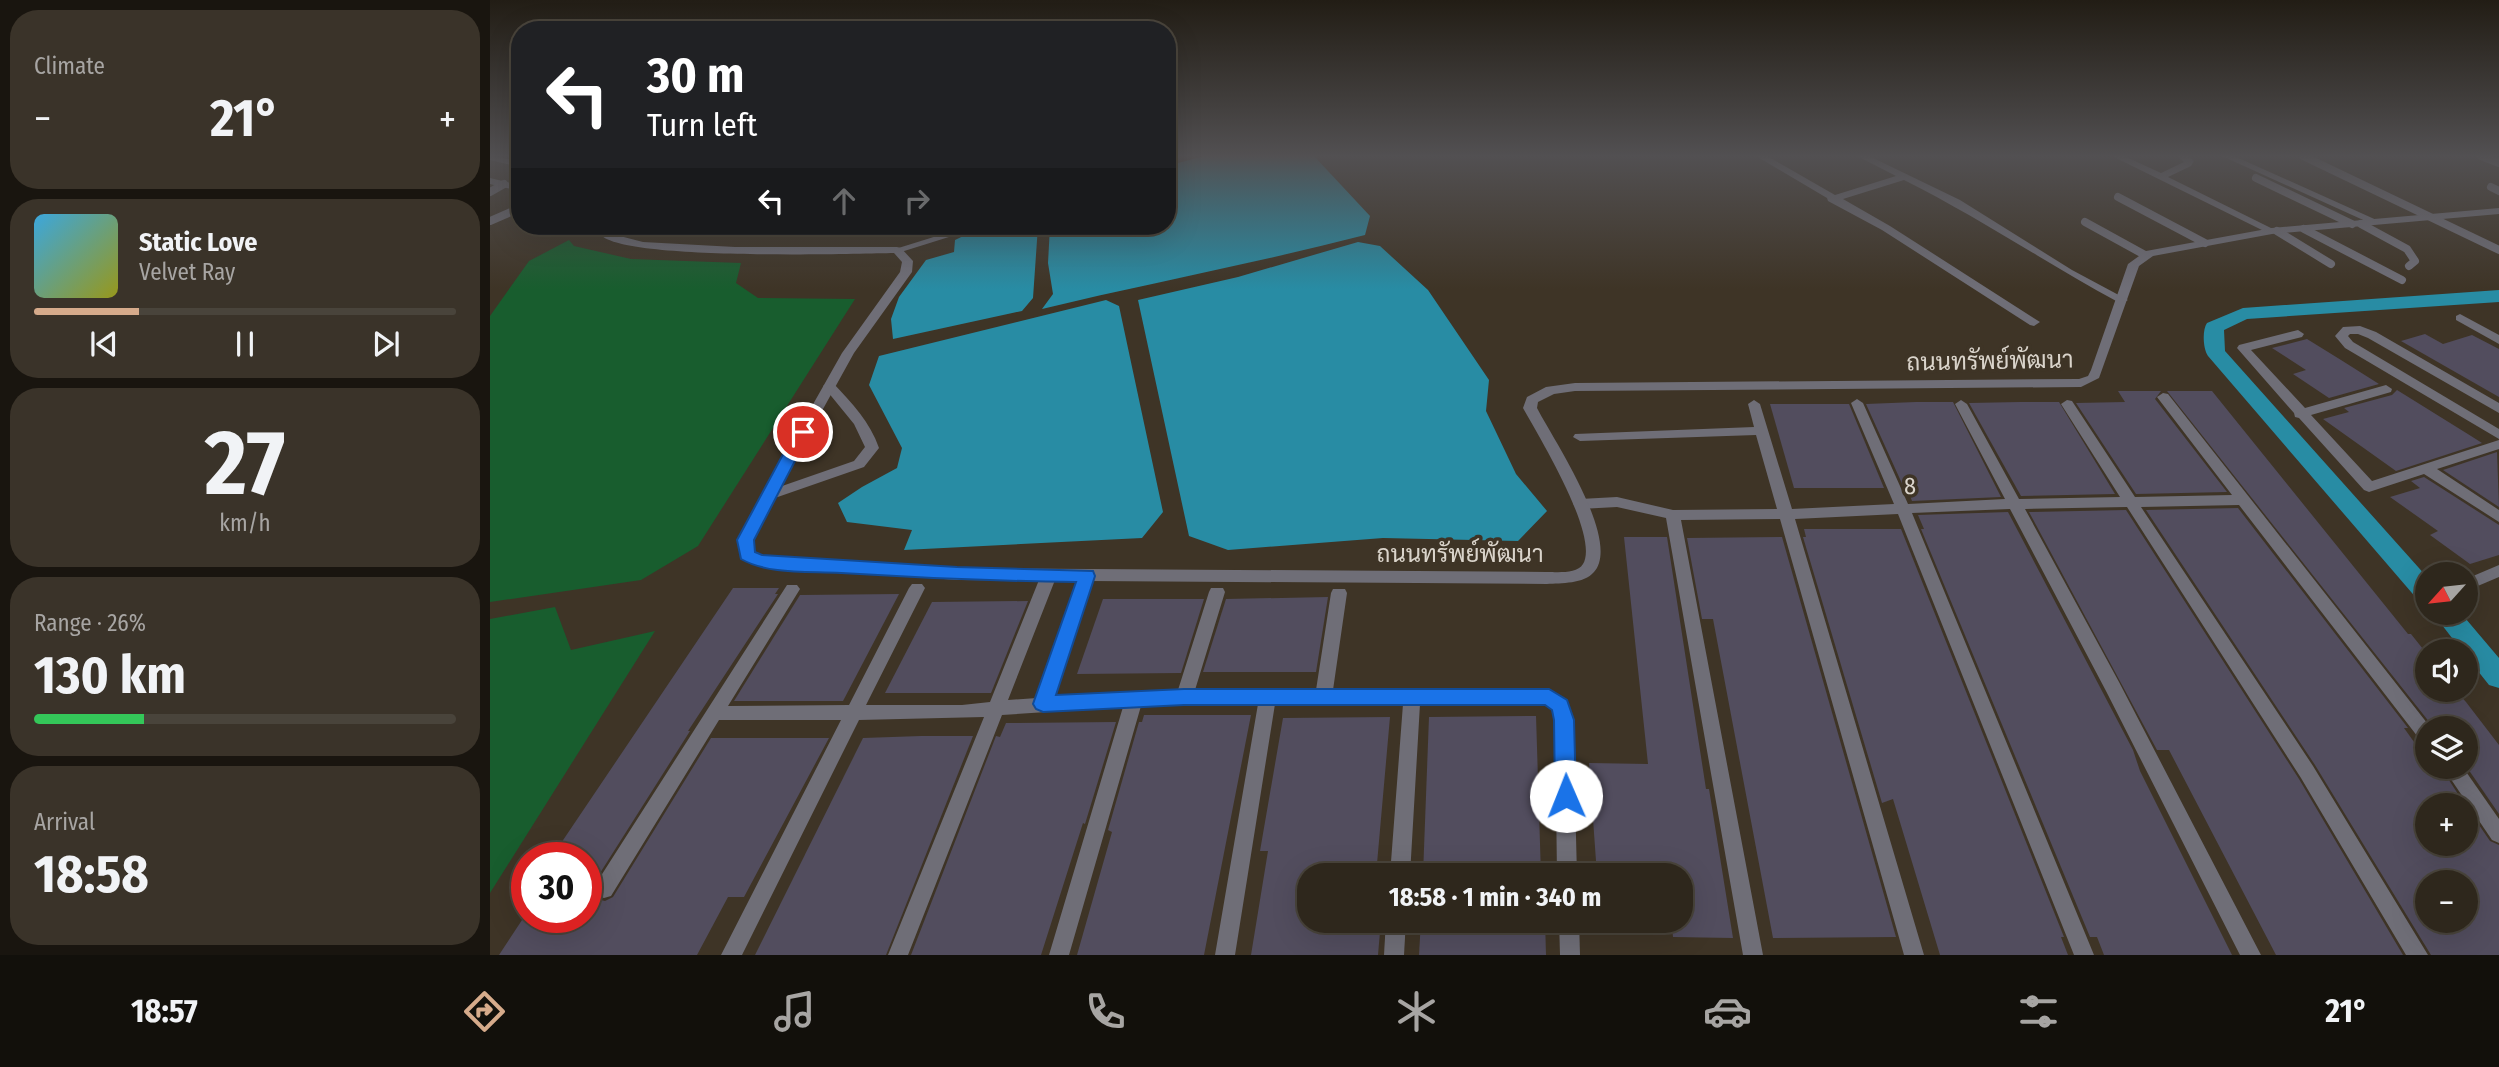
<!DOCTYPE html>
<html lang="en">
<head>
<meta charset="utf-8">
<style>
	:root { --surface:#2e271c; --page:#3a3329; --text:#f1f3f6; --muted:#a7a5a3; --line:#49443b; --accent:#d6ab8b }
	body { margin:0; font-family:"Fira Sans Condensed",Sarabun,sans-serif; background:var(--page); color:var(--text); height:100vh; display:flex; flex-direction:column; font-size:26px; white-space:nowrap }
	* { box-sizing:border-box; margin:0 }
	p { font-size:23px; color:var(--muted) }
	.icon { flex:none; width:38px; height:38px; fill:none; stroke:currentColor; stroke-width:2; stroke-linecap:round; stroke-linejoin:round }
	.map { position:relative; flex:1; overflow:hidden }
	.sheet { display:flex; flex-direction:column; gap:10px; padding:10px; background:#19150f; width:490px }
	.sheet>* { flex:none }
	.banner { position:absolute; left:21px; top:21px; width:665px; height:214px; border-radius:28px; box-shadow:0 7px 28px #0002,0 0 0 2px var(--line); background:#202124; color:#fff; overflow:hidden }
	.needle { width:46px; rotate:243deg }
	.fabs { position:absolute; left:1925px; top:562px; display:grid; gap:14px }
	.fabs a { display:grid; place-items:center; width:63px; height:63px; border-radius:50%; background:var(--surface); box-shadow:0 7px 28px #0002,0 0 0 2px var(--line); font-size:35px }
	.speed { position:absolute; left:21px; top:842px; display:flex; gap:14px; font-size:35px; font-weight:700; text-align:center }
	.speed>* { display:grid; place-content:center; width:91px; height:91px; border-radius:50%; background:var(--surface); box-shadow:0 7px 28px #0002,0 0 0 2px var(--line); line-height:1 }
	.speed .limit { border:10px solid #d22; background:#fff; color:#111 }
	.pin { position:absolute; display:grid; place-items:center; width:60px; height:60px; color:#fff; margin:-30px; border:4px solid #fff; border-radius:50%; box-shadow:0 2px 7px #0007 }
	.me { position:absolute; width:77px; margin:-38px; rotate:359deg; stroke-linejoin:round; filter:drop-shadow(0 0 5px #0008) }
	.turn { display:flex; align-items:center; gap:24px; height:147px; padding:0 21px; font-size:32px }
	.turn .icon { width:91px; height:91px; stroke-width:2.5 }
	.turn b { display:block; font-size:49px; line-height:60px }
	.lanes { display:flex; align-items:center; height:66px; padding:0 21px; background:#0003; justify-content:center; gap:35px; direction:ltr }
	.lanes .off { opacity:.35 }
	.big { font-size:52px; font-weight:700; line-height:1.1 }
	.sheet .widget { flex:1; display:flex; flex-direction:column; justify-content:center; gap:10px; min-width:0; padding:0 24px; border-radius:28px; background:var(--page) }
	.sheet .dial { align-items:center; gap:0 }
	.dial b { font-size:91px; line-height:1 }
	.song { display:flex; align-items:center; gap:21px }
	.cover { width:84px; height:84px; border-radius:10px; background:linear-gradient(135deg,hsl(200 70% 55%),hsl(60 70% 35%)) }
	.played { height:7px; border-radius:4px; background:linear-gradient(90deg,var(--accent) 25%,var(--line) 25%) }
	.keys { display:flex; justify-content:space-around; direction:ltr }
	.heat { display:flex; justify-content:space-between; align-items:center; font-size:38px; direction:ltr }
	.charge { height:10px; border-radius:5px; background:linear-gradient(90deg,#34c759 26%,var(--line) 0) }
	.trip { position:absolute; left:807px; top:863px; width:396px; height:70px; border-radius:28px; background:var(--surface); box-shadow:0 7px 28px #0002,0 0 0 2px var(--line); font-weight:700; line-height:70px; text-align:center }
	.tabs { display:flex; height:112px; justify-content:space-around; align-items:center; background:#12100b; color:var(--muted) }
	.tabs .icon { width:49px; height:49px }
	.tabs .active { color:var(--accent) }
	.tabs b { font-size:32px; color:var(--text) }
	main { display:flex; flex:1; min-height:0 }
	.map>svg:first-child { display:block }
	.green { fill:#185d2e }
	.water { fill:#288ca4 }
	.lines { fill:none; stroke-linecap:round; stroke-linejoin:round }
	.canal { fill:#288ca4; fill-rule:evenodd }
	.building { fill:#524d5e; fill-rule:evenodd }
	.service { stroke:#6f6e77; stroke-width:8 }
	.minor { fill:#6f6e77; fill-rule:evenodd }
	.tertiary { fill:#6f6e77; fill-rule:evenodd }
	.route { fill:#1a73e8; stroke:#114b97; stroke-width:2 }
	.labels { text-anchor:middle; stroke-width:7; stroke-linejoin:round; paint-order:stroke }
	.street-label { font-size:24px; fill:#dad4cb; stroke:#3e3426 }
</style>
</head>
<body>
<main>
<section class="sheet">
<div class="widget"><p>Climate</p>
<div class="heat"><a>−</a><b class="big">21°</b><a>+</a></div>
</div>
<div class="widget">
<div class="song"><i class="cover"></i><div><b>Static Love</b><p>Velvet Ray</p></div></div>
<div class="played"></div>
<div class="keys"><svg class="icon" aria-label="previous" viewBox="0 0 24 24"><path d="M18 5L8 12l10 7zM5 5v14"/></svg><svg class="icon" aria-label="pause" viewBox="0 0 24 24"><path d="M8 5v14M16 5v14"/></svg><svg class="icon" aria-label="next" viewBox="0 0 24 24"><path d="M6 5l10 7-10 7zM19 5v14"/></svg></div>
</div>
<div class="widget dial"><b>27</b><p>km/h</p></div>
<div class="widget"><p>Range · 26%</p><b class="big">130 km</b><div class="charge"></div></div>
<div class="widget"><p>Arrival</p><b class="big">18:58</b></div>
</section>
<div class="map">
<svg width="2009" height="955" viewBox="0 0 2009 955">
	<rect width="100%" height="100%" fill="#3e3426"/>
	<!-- green -->
	<g class="green">
		<path d="M79 240 84 246 141 259 251 263 246 283 268 298 365 299 208 546 151 580 0 602V316L39 261Z"/>
		<path d="M65 607 81 650 165 631 0 893V619Z"/>
	</g>
	<!-- water -->
	<g class="water">
		<path d="M714 156H824L880 216 875 235C767 263 659 283 552 309L563 294 558 263 560 226H677V166Z"/>
		<path d="M494 226H548L543 298 532 311 403 339 401 319 409 297 436 260 464 252 465 240Z"/>
		<path d="M868 242 890 246 938 290 999 380 996 411 1026 474 1057 511 1028 541 893 538 738 550 699 536 648 300 748 277Z"/>
		<path d="M616 300 629 306 673 512 652 538 414 550 422 530 357 522 348 503 372 487 407 468 412 448 379 385 389 356Z"/>
	</g>
	<g class="lines">
		<!-- canal -->
		<g class="canal">
			<path d="M299 226H329L320 231 302 230Z"/>
			<path d="M2009 290V302L1757 319 1734 330 1735 351 1937 577V602L1928 600 1718 356C1713 349 1712 330 1717 323L1753 308Z"/>
			<path d="M1942 612H1970L2009 658V688L1999 685 1976 656V651H1972Z"/>
		</g>
	</g>
	<!-- building -->
	<g class="building">
		<path d="M1935 334 1953 344 1982 335 2009 349V397L1911 341Z"/>
		<path d="M1817 339 1851 360 1889 384 1839 398 1803 374 1816 370 1782 348Z"/>
		<path d="M1907 390 1981 436 1992 443 1906 471 1833 419 1859 412 1854 408 1902 395Z"/>
		<path d="M1628 391H1671L1665 399 1737 492 1646 494 1586 403 1635 402Z"/>
		<path d="M1677 391H1722L1918 634H1921L1937 654V690H1965L1976 702 2009 745V814L1976 766V728H1944Z"/>
		<path d="M1426 402H1463L1511 497 1422 501 1417 488H1414L1376 404Z"/>
		<path d="M1530 402H1569L1625 494 1531 496 1479 403Z"/>
		<path d="M1280 404H1359L1394 488H1304Z"/>
		<path d="M2007 452 2009 507 1953 470Z"/>
		<path d="M1934 477 2009 525V555L1980 564 1940 535 1948 531 1900 497 1930 488 1921 481Z"/>
		<path d="M1748 508 1918 728H1914L1937 760V766H1950L1975 805H1937V844H1976V806L2000 841 2009 845V955H1941L1825 765 1656 510ZM1937 882H1976V920H1937Z"/>
		<path d="M1636 510 1809 779 1913 955H1786L1679 750H1667L1539 512Z"/>
		<path d="M1518 512 1643 750 1650 771 1742 955H1614L1607 937H1600L1431 529H1434L1428 515Z"/>
		<path d="M1314 529H1411L1574 937H1571L1578 955H1450L1403 799 1392 803 1313 537H1316Z"/>
		<path d="M1134 537H1177L1216 789H1219L1243 938 1183 937 1181 920H1190V875H1107L1099 763 1158 764Z"/>
		<path d="M1292 537 1406 937 1283 938 1223 619H1212L1197 538Z"/>
		<path d="M243 588H289L285 594H288L198 731H200L105 881 102 890 106 899 115 901 123 897 221 738H339L254 897H238L207 955H9L34 917H96V858H61Z"/>
		<path d="M409 594 353 701H244L310 595Z"/>
		<path d="M838 597 826 672H713L736 599Z"/>
		<path d="M613 599H714L691 673 587 674Z"/>
		<path d="M538 601 501 693H395L442 602Z"/>
		<path d="M654 715H761L714 955H587L622 832 618 830 649 722H652Z"/>
		<path d="M1046 716 1051 875H933L939 717Z"/>
		<path d="M900 717 886 875H819V920H891L888 955H761L778 851H770L793 718Z"/>
		<path d="M626 722 595 824 593 823 551 955H421L506 736 510 737 516 723Z"/>
		<path d="M431 736H483L396 955H265L373 738Z"/>
		<path d="M931 920H1055L1056 955H929Z"/>
	</g>
	<g class="lines">
		<!-- service -->
		<g class="service">
			<path d="M1813 156 2009 250"/>
			<path d="M1991 156 2009 163"/>
			<path d="M1766 178 1862 224"/>
			<path d="M2001 187 2009 191"/>
			<path d="M0 192 14 184"/>
			<path d="M1628 197 1715 243"/>
			<path d="M0 221 30 208"/>
			<path d="M1595 222 1655 255"/>
			<path d="M1871 224 1917 249 1925 261 1919 266"/>
			<path d="M1814 229 1912 280"/>
			<path d="M1787 231 1841 264"/>
		</g>
		<!-- minor -->
		<g class="minor">
			<path d="M0 156 30 161V167L0 160Z"/>
			<path d="M1266 156H1277L1345 195 1406 176 1367 156H1379L1470 200 1582 270 1638 300 1632 303 1628 302C1556 263 1488 217 1414 180L1353 199 1400 226 1550 322 1544 326 1540 325 1392 230 1338 201 1337 198Z"/>
			<path d="M1622 156H1634L1671 173 1694 162 1687 156H1698L1704 161 1701 166 1678 177 1787 231 1786 233H1778Z"/>
			<path d="M1732 156H1744L1891 222 1890 224H1882Z"/>
			<path d="M479 226H494L411 252H403L402 250Z"/>
			<path d="M1970 314 2009 335V344L1966 320V316Z"/>
			<path d="M1870 326 1886 332 2009 403V413L1878 338 1868 334H1860L1858 336 1863 342 2009 429V439L1855 348 1845 336 1853 327Z"/>
			<path d="M1808 330 1814 334 1812 337 1761 350 1815 408 1896 385 1902 389 1901 392 1821 415 1882 481 2009 440V449L1947 469 2009 510V522L1934 474 1879 492 1874 490 1809 418 1805 417 1804 413 1747 348 1749 345Z"/>
			<path d="M339 382 343 383C362 403 380 422 389 448L374 467 282 499H272L270 496 272 493 364 461 375 447 364 424 333 386Z"/>
			<path d="M1673 393 1678 394 1941 728H1937V743L1931 741 1749 505 1651 507 1823 766 1938 955H1916L1811 778 1637 507 1535 509 1629 682 1771 955H1750L1616 691 1520 509 1422 513 1604 955H1584L1408 514 1305 519 1434 955H1414L1290 519 1191 520 1273 955H1253L1176 518 1127 507 1090 509 1083 504 1090 499 1127 497 1183 510 1287 509 1266 435 1090 441 1083 437 1085 434 1264 427 1258 404 1264 400 1270 404 1302 509 1404 504 1361 403 1367 399 1373 403 1418 504 1515 499 1465 404 1471 400 1477 404 1529 499 1630 497 1571 404 1577 400 1582 401 1645 497 1742 495 1667 397Z"/>
			<path d="M2009 565V577L1976 591V579Z"/>
			<path d="M559 569 564 571 567 575 518 700 547 698 589 576 592 572H602L605 576 564 696 688 690 719 592 721 588H733L735 592 705 690H826L841 593 843 589H855L857 593 843 690H1059C1074 695 1078 706 1083 720L1087 875H1067L1065 720 1062 710 1055 704H930L920 875H900L913 704H785L745 955H725L768 704 651 706 579 955H559L633 707 512 715 418 955H398L494 717 369 720 252 955H231L351 720H229L121 896 114 898 107 896 104 889 107 882 297 585H307L310 589 238 706 359 705 419 588 422 584H432L435 588 376 705H472L500 702 551 575 554 571Z"/>
			<path d="M1952 766H1972L2009 819V843L2002 840Z"/>
			<path d="M896 920H916L914 955H894Z"/>
			<path d="M1069 920H1089L1090 955H1070Z"/>
		</g>
		<!-- tertiary -->
		<g class="tertiary">
			<path d="M0 178 30 185V191L0 184Z"/>
			<path d="M2009 208V214L1782 234 1663 256 1649 266 1609 378 1591 387 1085 391 1064 394 1048 402 1047 408C1063 439 1132 541 1104 572 1094 584 1071 583 1057 584L467 580 264 565C241 553 247 541 257 521L352 353 410 272 412 262 404 253C356 254 140 260 112 236V226H122V234L153 242 245 247H407L411 248 423 261 422 272 364 353 271 521 262 540 264 552 271 556 467 568 1057 572C1068 572 1087 574 1093 564 1110 536 1048 435 1033 408L1037 397 1056 387 1085 383 1589 379 1598 376 1601 370 1638 264 1656 251 1782 228Z"/>
		</g>
	</g>
	<!-- sky -->
	<linearGradient id="sky" x2="0" y2="1"><stop stop-color="#221d15"/><stop offset="0.54" stop-color="#525052"/><stop offset="1" stop-color="#525052" stop-opacity="0"/></linearGradient>
	<rect width="2009" height="289" fill="url(#sky)"/>
	<!-- route -->
	<path class="route" d="M313 427 320 432 264 540 265 552 272 555 467 567 603 571 605 576 566 695 694 689H1059L1077 700 1084 720 1086 796 1083 802 1076 805 1068 802 1065 796 1064 720 1062 710 1055 705H694L553 712 546 709 543 704 586 582C507 581 429 578 351 573 319 571 279 575 251 559L247 540 305 432Z"/>
	<g class="labels">
		<!-- street labels -->
		<g class="street-label">
			<text transform="translate(1500 361) rotate(-1)" y="8">ถนนทรัพย์พัฒนา</text>
			<text transform="translate(1420 486) rotate(-2)" y="8">8</text>
			<text x="970" y="562">ถนนทรัพย์พัฒนา</text>
		</g>
	</g>
</svg>
<div class="fabs">
<a><svg class="needle" viewBox="-14 -14 28 28"><path d="M0-13l5 13h-10z" fill="#e53935"/><path d="M0 13l5-13h-10z" fill="#a7a5a3"/></svg></a>
<a><svg class="icon" aria-label="sound" viewBox="0 0 24 24"><path d="M4 9h4l5-4v14l-5-4H4zM17 9q2 3 0 6"/></svg></a>
<a><svg class="icon" aria-label="layers" viewBox="0 0 24 24"><path d="M12 4l9 5-9 5-9-5zM3 14l9 5 9-5"/></svg></a>
<a>+</a>
<a>−</a>
</div>
<div class="speed"><div class="limit">30</div></div>
<div class="pin" style="left:313px;top:432px;background:#d93025"><svg class="icon" aria-label="arrive" viewBox="0 0 24 24"><path d="M6 21V4h12l-3 4 3 4H6"/></svg></div>
<svg class="me" style="left:1076px;top:796px" viewBox="-20 -20 40 40"><circle r="19" fill="#fff"/><path d="M0-13L10 11 0 6-10 11z" fill="#1a73e8"/></svg>
<div class="trip">18:58 · 1 min · 340 m</div>
<div class="banner">
<div class="turn"><svg class="icon" aria-label="left" viewBox="0 0 24 24"><path d="M17 20v-9H6M10 6l-5 5 5 5"/></svg><div><b>30 m</b>Turn left</div></div>
<div class="lanes"><svg class="icon" aria-label="left" viewBox="0 0 24 24"><path d="M17 20v-9H6M10 6l-5 5 5 5"/></svg><svg class="icon off" aria-label="ahead" viewBox="0 0 24 24"><path d="M12 20V5M6 11l6-6 6 6"/></svg><svg class="icon off" aria-label="right" viewBox="0 0 24 24"><path d="M7 20v-9h11M14 6l5 5-5 5"/></svg></div>
</div>
</div>
</main>
<nav class="tabs">
<b>18:57</b>
<svg class="icon active" aria-label="directions" viewBox="0 0 24 24"><path d="M12 3l9 9-9 9-9-9zM9 14v-3h6M13 9l2 2-2 2"/></svg>
<svg class="icon" aria-label="music" viewBox="0 0 24 24"><path d="M9 18V5l10-2v13"/><circle cx="6" cy="18" r="3"/><circle cx="16" cy="16" r="3"/></svg>
<svg class="icon" aria-label="phone" viewBox="0 0 24 24"><path d="M5 4h4l2 5-3 2q2 4 5 5l2-3 5 2v4C11 20 4 13 5 4z"/></svg>
<svg class="icon" aria-label="climate" viewBox="0 0 24 24"><path d="M12 3v18M4 7l16 10M4 17L20 7"/></svg>
<svg class="icon" aria-label="car" viewBox="0 0 24 24"><path d="M5 17H2v-5l4-1 3-4h7l3 4 3 1v5h-3M9 17h6M6 11h13"/><circle cx="7" cy="17" r="2"/><circle cx="17" cy="17" r="2"/></svg>
<svg class="icon" aria-label="filters" viewBox="0 0 24 24"><path d="M4 7h16M4 17h16"/><circle cx="9" cy="7" r="2"/><circle cx="15" cy="17" r="2"/></svg>
<b>21°</b>
</nav>
</body>
</html>
